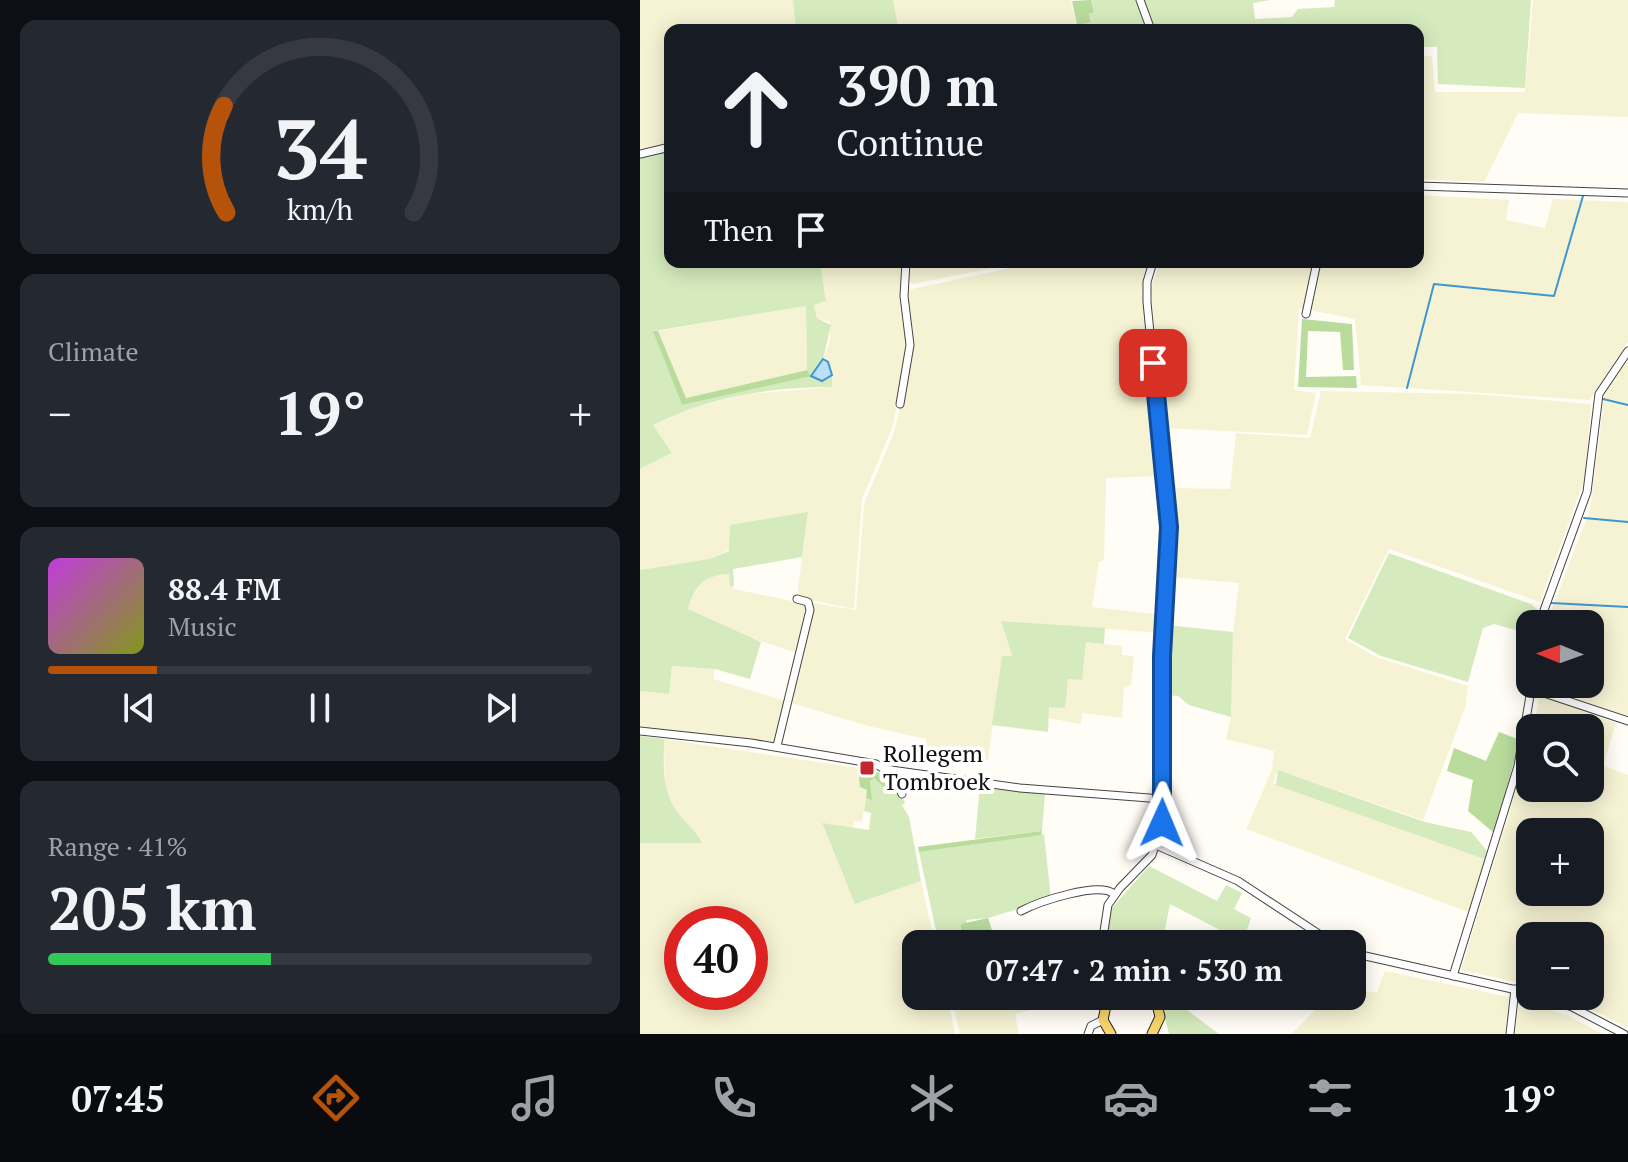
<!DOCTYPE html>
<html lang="en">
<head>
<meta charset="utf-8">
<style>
	:root { --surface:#171b24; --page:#242831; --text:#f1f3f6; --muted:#9ea1a6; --line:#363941; --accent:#b45309 }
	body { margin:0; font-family:"PT Serif",serif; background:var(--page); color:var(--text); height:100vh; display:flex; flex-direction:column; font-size:30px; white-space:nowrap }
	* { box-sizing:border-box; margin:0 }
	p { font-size:26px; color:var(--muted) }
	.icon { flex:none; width:44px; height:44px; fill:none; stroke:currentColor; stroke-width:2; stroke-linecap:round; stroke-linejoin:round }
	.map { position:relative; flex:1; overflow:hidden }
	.sheet { display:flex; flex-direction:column; gap:20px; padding:20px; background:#0d0f14; width:640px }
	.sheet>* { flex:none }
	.banner { position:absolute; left:24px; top:24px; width:760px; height:244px; border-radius:16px; box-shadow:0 4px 20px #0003; background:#171b24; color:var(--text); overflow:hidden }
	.needle { width:52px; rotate:271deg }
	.tools { position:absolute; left:876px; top:610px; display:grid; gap:16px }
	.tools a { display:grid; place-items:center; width:88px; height:88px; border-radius:16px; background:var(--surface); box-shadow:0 4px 20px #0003; font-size:40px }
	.speed { position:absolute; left:24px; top:906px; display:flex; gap:16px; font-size:40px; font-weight:700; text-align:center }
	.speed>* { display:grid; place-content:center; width:104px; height:104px; border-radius:50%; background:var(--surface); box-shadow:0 4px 20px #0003; line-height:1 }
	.speed .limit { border:12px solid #d22; background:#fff; color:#111 }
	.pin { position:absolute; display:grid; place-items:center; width:68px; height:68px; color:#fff; margin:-34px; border-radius:16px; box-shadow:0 4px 12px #0006 }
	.me { position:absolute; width:88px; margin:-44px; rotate:1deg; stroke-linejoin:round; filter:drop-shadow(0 0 6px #0008) }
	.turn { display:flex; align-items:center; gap:28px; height:168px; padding:0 40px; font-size:36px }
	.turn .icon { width:104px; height:104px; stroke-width:2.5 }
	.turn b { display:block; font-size:56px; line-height:68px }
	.then { display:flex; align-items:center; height:76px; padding:0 40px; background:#0003; gap:16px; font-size:30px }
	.big { font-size:60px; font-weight:800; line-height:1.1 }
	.sheet .tile { flex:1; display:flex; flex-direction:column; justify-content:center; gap:12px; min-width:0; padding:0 28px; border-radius:16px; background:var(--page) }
	.sheet .dial { align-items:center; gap:0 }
	.dial svg { height:208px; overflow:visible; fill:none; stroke:var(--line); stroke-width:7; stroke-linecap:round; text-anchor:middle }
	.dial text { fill:var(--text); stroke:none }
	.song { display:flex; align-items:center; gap:24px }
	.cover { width:96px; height:96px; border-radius:12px; background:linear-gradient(135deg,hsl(290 70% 55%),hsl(70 70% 35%)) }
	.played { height:8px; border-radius:4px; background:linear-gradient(90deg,var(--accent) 20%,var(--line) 20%) }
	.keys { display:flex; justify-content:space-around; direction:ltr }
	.heat { display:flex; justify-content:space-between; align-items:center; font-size:44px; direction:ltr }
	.charge { height:12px; border-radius:6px; background:linear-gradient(90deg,#34c759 41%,var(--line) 0) }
	.trip { position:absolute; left:262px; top:930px; width:464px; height:80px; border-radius:16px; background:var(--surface); box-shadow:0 4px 20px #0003; font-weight:800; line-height:80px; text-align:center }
	.menu { display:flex; height:128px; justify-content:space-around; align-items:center; background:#090b0e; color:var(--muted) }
	.menu .icon { width:56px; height:56px }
	.menu .current { color:var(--accent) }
	.menu b { font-size:36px; color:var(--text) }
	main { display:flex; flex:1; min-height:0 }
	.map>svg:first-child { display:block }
	.farmland { fill:#f6f3d4; fill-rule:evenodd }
	.green { fill:#d5ebbd; fill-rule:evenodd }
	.forest { fill:#b9dc9c }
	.water { fill:#b9e0f7; stroke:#3f96cf; stroke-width:2 }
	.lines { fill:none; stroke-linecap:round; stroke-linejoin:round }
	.stream { stroke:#3f96cf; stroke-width:2 }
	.minor-casing { stroke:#444; stroke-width:9 }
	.major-casing { stroke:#222; stroke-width:11 }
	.minor { stroke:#fff; stroke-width:7 }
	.major { stroke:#f9d66b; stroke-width:9 }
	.route-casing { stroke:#114b97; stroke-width:20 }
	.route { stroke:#1a73e8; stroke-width:14 }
	.poi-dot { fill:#c4262e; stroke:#fff; stroke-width:3 }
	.labels { text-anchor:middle; stroke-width:8; stroke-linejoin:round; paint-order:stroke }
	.poi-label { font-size:24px; fill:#111; stroke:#fff; text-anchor:start }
</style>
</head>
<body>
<main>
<section class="sheet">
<div class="tile dial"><svg viewBox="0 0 100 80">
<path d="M14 69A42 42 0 1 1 86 69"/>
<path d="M14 69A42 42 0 0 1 13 28" stroke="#b45309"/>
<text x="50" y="56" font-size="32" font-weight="700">34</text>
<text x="50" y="72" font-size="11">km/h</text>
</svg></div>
<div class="tile"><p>Climate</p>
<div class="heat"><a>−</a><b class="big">19°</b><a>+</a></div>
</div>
<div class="tile">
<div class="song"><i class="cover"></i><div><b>88.4 FM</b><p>Music</p></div></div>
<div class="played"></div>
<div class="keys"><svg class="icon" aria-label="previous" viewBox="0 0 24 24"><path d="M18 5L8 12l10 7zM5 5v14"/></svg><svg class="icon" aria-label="pause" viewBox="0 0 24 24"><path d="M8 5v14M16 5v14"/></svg><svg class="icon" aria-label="next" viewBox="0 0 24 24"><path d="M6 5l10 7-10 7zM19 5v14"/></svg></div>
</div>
<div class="tile"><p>Range · 41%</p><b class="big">205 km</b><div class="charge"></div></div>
</section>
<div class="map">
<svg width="988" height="1034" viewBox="0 0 988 1034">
	<rect width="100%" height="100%" fill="#fffdf5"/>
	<!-- farmland -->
	<g class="farmland">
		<path d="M0 0H153L156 30H30V145L0 152Z"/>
		<path d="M253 0H431L437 30H259Z"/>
		<path d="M893 0H988V117L878 113 844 182 778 179V56H792L795 92H885Z"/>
		<path d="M778 195 869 200 866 220 905 228 913 199 988 202V342L950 400 721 385 715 319 659 308 654 390 676 393 667 435 523 428 511 288 520 262H778Z"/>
		<path d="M180 262H264L268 344 264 368 253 426 222 499 214 609 157 597 168 513 69 559 0 570V469L32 453 13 425 44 410 107 394 192 387 188 362 183 359 190 341V322L177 318 174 304 186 301Z"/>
		<path d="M267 262H380L273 284 268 279Z"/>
		<path d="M399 262H510L504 290 520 476 466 478 464 560 459 562 452 607 523 615 522 633 361 621 372 657 362 656 348 760 285 747 286 739 228 726 148 702 173 603 216 610 224 504 254 432 269 371 272 346 267 290Z"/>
		<path d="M166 306 167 370 46 398 18 331Z"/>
		<path d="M988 360V716L898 685 950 684V624H906L950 510 965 390Z"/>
		<path d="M681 391 834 394 951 404 945 478 900 602 749 549 705 639 736 657 828 686 825 708 783 820 638 770 633 783 847 860 828 912 606 829 632 770 634 751 586 739 591 717 593 632 599 583 531 577 529 488 590 489 596 433 670 438Z"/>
		<path d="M74 574H89L94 589 166 604 157 653 87 630 47 609 57 585Z"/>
		<path d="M446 642 482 646V655L494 656 491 685 484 688 482 718 442 713 441 724 408 718 409 707Z"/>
		<path d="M32 666 75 669 73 679 145 701 134 743 0 726V691L29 694Z"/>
		<path d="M899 695 976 723 963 766 988 775V1028L925 996H950V936H890V985L821 970 890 744V788H950V728H894ZM890 832H950V892H890Z"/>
		<path d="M24 739 218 768 217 776 227 790 222 822 214 821 213 828 182 824 215 904 281 881 295 944H276V996H307L315 1034H0V843H61L35 810 25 789ZM42 924H110V992H42Z"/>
		<path d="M745 971 869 997 865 1034H652L689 996H712V991L737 992Z"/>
		<path d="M414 996 417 1003 375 1014 379 1034H320L311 997Z"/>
		<path d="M879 1001 929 1016 963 1034H875Z"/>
	</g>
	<!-- green -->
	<g class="green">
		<path d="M153 0H253L259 30H156Z"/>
		<path d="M451 0H496L508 30H437V25L451 21 449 13 454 12Z"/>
		<path d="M501 0H630L613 3 615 19 652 17 658 9 694 7 695 0H891L885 88 798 84 797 47H778V30H512Z"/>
		<path d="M30 149V262H180L186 301 174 305 177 318 191 325 183 359 171 376 187 380 192 375V387C130 387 68 397 13 425L32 453 0 469V156ZM166 306 167 370 170 375 42 405 14 331Z"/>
		<path d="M168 512 162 557 93 569 94 586H90L89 574C64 575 54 586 48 609L121 642 110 679 75 669 32 666 29 694 0 691V570L69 559 89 551 90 525Z"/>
		<path d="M749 553 891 604 898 610 894 624H890V634L854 624 843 628 828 682 741 656 708 638Z"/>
		<path d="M361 621 465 628 464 644 446 642 442 680 428 679 425 708 409 707 408 732 352 725 362 656H372Z"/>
		<path d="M526 625 593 632 591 717 549 705 538 696 525 695Z"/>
		<path d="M0 736 24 739C24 766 21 791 38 813 47 824 56 831 62 843H0Z"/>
		<path d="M638 770 785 822 831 832 849 853 847 860 636 785Z"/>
		<path d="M234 777 251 793H261L265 803 262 805 269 817 281 881 215 904 182 823 229 830 231 813 224 811 226 798 231 800 230 781Z"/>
		<path d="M340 785 405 794 402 831 335 839Z"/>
		<path d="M404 834 411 899 348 918 326 920 329 934 352 930 354 944H299L279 852Z"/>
		<path d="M509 866 577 901 586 885 602 893 594 909 611 918 603 942 530 904 522 944H478L466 939 472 908Z"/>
		<path d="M520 996H528L579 1034H529Z"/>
	</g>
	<!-- forest -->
	<g class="forest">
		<path d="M451 0 454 12 449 14 451 22 437 25 432 1Z"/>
		<path d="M662 319 712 324 714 370H703L700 332 668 331 666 377 716 376 717 388 658 387Z"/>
		<path d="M13 331H18L46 398 167 370 171 376 42 405Z"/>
		<path d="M859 732 880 740 854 833 828 811 833 780 807 771 814 748 846 761Z"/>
		<path d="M218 768 241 773 254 791 251 793 234 778 230 781 232 800 226 798 227 790 220 787Z"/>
		<path d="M402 831 401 835 279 852 278 847Z"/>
		<path d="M348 918 352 930 329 934 321 931V924Z"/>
	</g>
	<!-- water -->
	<path class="water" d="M183 359 188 362 192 375 182 381 171 376Z"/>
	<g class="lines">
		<!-- stream -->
		<g class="stream">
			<path d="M767 388 794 284 914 296 943 196"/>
			<path d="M963 399 988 405"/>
			<path d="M944 518 988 522"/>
			<path d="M911 603 988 607"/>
		</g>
		<defs>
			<g id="minor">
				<path d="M500 0 511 30"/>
				<path d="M0 154 30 147"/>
				<path d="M778 186 988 193"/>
				<path d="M666 314 677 262"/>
				<path d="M260 404 270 345 264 296 266 262"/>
				<path d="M899 624 947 492 959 394 988 351"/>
				<path d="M892 689 988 721"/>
				<path d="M0 731 111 743 236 764 244 769 380 788 522 799"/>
				<path d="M137 746 170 610 168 602 157 599"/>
				<path d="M251 770 262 794"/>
				<path d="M518 846 598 881 694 944"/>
				<path d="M381 911C398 902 459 881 474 894"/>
				<path d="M462 944 468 905 480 888 512 855 522 823V656L529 527 507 302V282L513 262"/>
				<path d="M712 953 890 993"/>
				<path d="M813 976 878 766 892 684"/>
				<path d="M902 996 932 1007 984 1034"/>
				<path d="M448 1034 451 1026 463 1020"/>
				<path d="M870 1034 875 989"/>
			</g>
			<g id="major">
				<path d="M468 996 463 1020 471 1034"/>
				<path d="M512 1034 520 1017 515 996"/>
			</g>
		</defs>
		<!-- minor casing -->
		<use href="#minor" class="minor-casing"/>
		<!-- major casing -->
		<use href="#major" class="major-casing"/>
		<!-- minor -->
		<use href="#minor" class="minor"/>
		<!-- major -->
		<use href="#major" class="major"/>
	</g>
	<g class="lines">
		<defs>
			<path id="route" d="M513 363 529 527 522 656V823"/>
		</defs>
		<!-- route casing -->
		<use href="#route" class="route-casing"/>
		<!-- route -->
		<use href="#route" class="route"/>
	</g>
	<!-- markers -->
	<rect class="poi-dot" x="219" y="760" width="16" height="16" rx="4"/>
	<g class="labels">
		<!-- poi labels -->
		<g class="poi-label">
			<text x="243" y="762">Rollegem<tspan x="243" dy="28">Tombroek</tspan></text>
		</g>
	</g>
</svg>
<div class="tools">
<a><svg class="needle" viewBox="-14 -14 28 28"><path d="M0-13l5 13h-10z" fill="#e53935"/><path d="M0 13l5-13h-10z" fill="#9ea1a6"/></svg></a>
<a><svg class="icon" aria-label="search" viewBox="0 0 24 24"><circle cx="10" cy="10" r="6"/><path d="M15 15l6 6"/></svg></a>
<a>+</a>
<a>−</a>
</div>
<div class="speed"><div class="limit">40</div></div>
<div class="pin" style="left:513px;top:363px;background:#d93025"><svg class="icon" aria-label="arrive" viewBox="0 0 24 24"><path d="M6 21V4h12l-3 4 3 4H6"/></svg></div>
<svg class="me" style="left:522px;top:823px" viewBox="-20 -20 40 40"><path d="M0-17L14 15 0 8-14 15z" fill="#1a73e8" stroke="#fff" stroke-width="4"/></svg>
<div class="trip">07:47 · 2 min · 530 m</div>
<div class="banner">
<div class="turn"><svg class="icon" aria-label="ahead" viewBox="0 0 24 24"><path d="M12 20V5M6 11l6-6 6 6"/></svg><div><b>390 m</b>Continue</div></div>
<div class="then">Then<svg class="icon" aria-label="arrive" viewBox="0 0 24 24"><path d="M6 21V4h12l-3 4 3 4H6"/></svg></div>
</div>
</div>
</main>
<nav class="menu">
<b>07:45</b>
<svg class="icon current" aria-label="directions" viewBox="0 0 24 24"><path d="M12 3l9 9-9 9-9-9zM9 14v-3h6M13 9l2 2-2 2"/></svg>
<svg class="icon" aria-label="music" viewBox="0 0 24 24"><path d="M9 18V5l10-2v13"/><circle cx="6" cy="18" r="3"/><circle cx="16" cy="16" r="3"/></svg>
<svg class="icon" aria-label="phone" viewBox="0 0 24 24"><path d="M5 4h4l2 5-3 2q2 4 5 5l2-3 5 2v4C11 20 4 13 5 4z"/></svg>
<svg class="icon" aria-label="climate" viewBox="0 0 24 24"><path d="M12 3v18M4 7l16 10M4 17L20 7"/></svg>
<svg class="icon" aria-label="car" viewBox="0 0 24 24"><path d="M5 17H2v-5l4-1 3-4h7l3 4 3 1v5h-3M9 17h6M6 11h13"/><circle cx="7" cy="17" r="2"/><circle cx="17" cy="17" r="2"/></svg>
<svg class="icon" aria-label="filters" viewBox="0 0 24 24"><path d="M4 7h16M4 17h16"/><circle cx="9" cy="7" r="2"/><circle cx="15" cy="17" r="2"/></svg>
<b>19°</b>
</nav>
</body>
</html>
